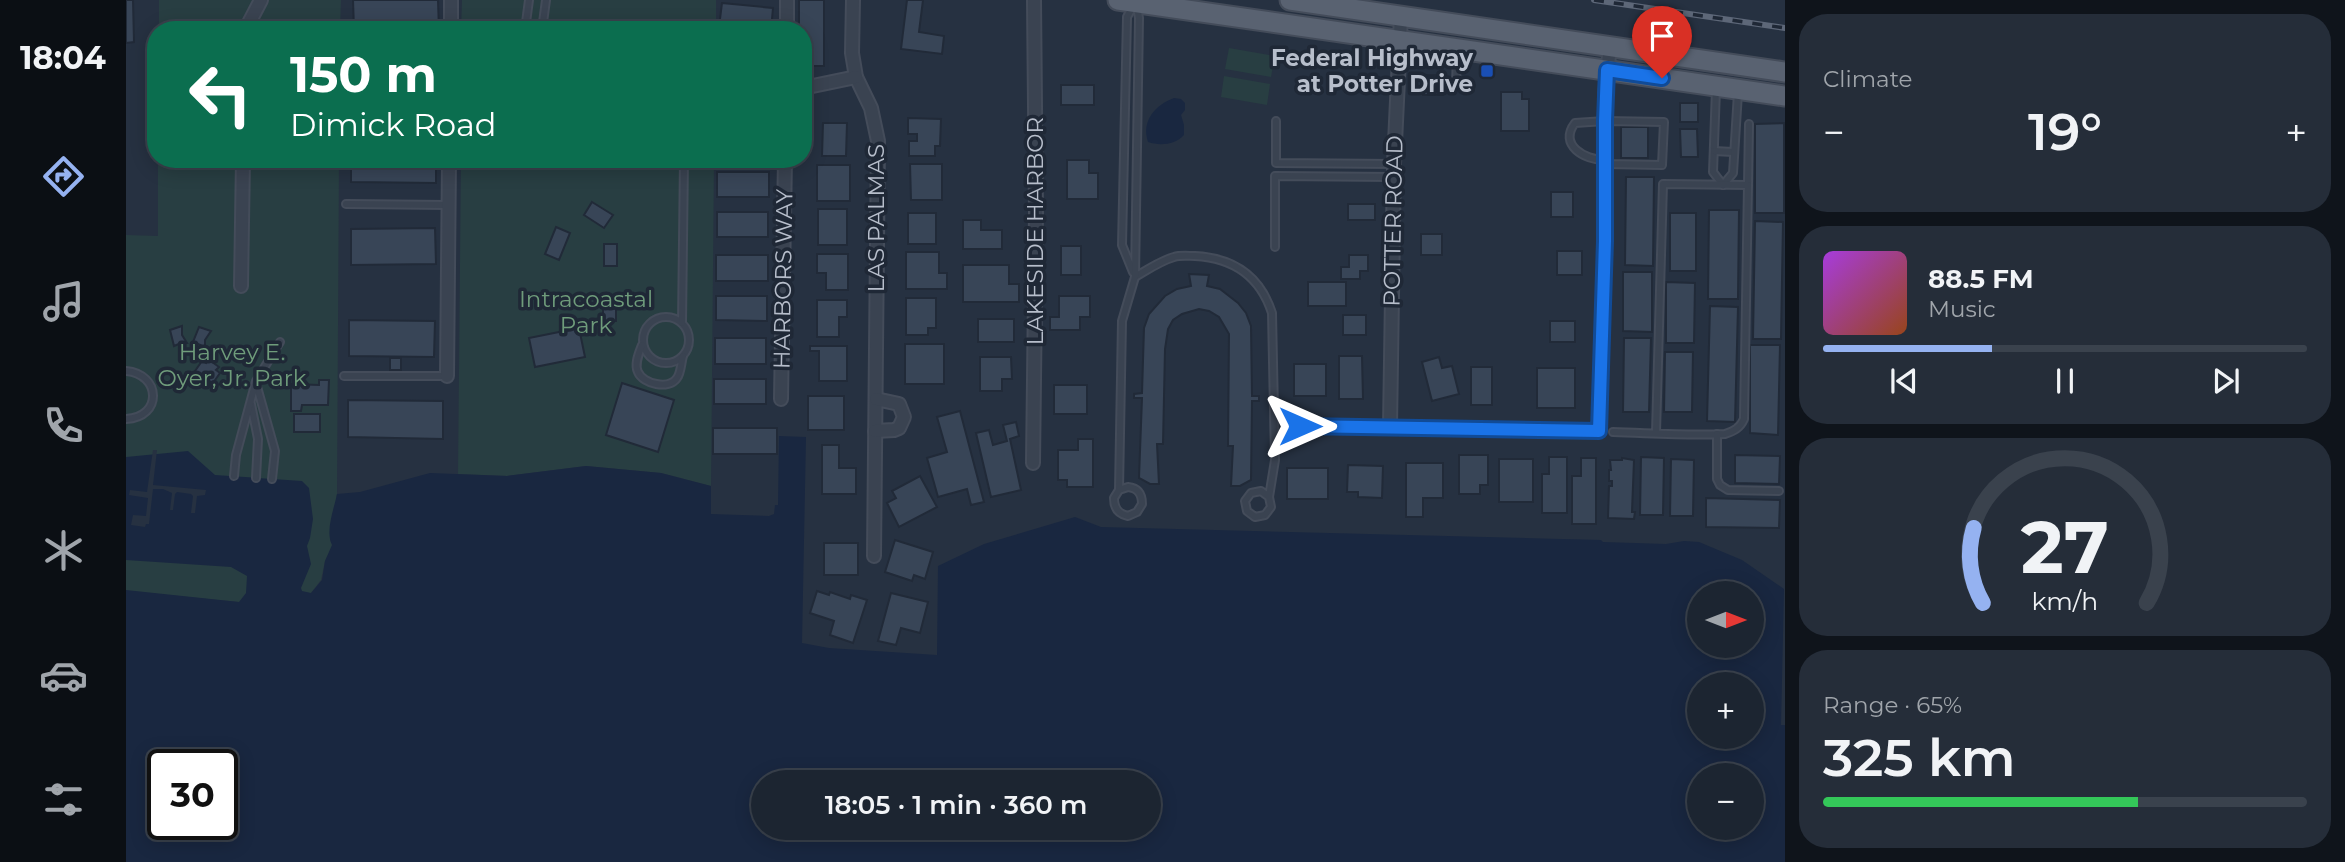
<!DOCTYPE html>
<html lang="en">
<head>
<meta charset="utf-8">
<style>
	:root { --surface:#1c2531; --page:#252d39; --text:#f1f3f6; --muted:#a0a5ab; --line:#3a424d; --accent:#95b2f1 }
	body { margin:0; font-family:Montserrat,sans-serif; background:var(--page); color:var(--text); height:100vh; display:flex; flex-direction:column; font-size:26px; white-space:nowrap }
	* { box-sizing:border-box; margin:0 }
	p { font-size:23px; color:var(--muted) }
	.icon { flex:none; width:38px; height:38px; fill:none; stroke:currentColor; stroke-width:2; stroke-linecap:round; stroke-linejoin:round }
	.map { position:relative; flex:1; overflow:hidden }
	.drawer { display:flex; flex-direction:column; gap:14px; padding:14px; background:#0f141b; width:560px }
	.drawer>* { flex:none }
	.guide { position:absolute; left:21px; top:21px; width:665px; height:147px; border-radius:28px; box-shadow:0 4px 18px #0003,0 0 0 2px var(--line); background:#0b6e4f; color:#fff; overflow:hidden }
	.needle { width:46px; rotate:90deg }
	.tools { position:absolute; left:1561px; top:581px; display:grid; gap:14px }
	.tools a { display:grid; place-items:center; width:77px; height:77px; border-radius:50%; background:var(--surface); box-shadow:0 4px 18px #0003,0 0 0 2px var(--line); font-size:35px }
	.speed { position:absolute; left:21px; top:749px; display:flex; gap:14px; font-size:35px; font-weight:700; text-align:center }
	.speed>* { display:grid; place-content:center; width:91px; height:91px; border-radius:50%; background:var(--surface); box-shadow:0 4px 18px #0003,0 0 0 2px var(--line); line-height:1 }
	.speed .limit { border:4px solid #111; border-radius:10px; background:#fff; color:#111 }
	.pin { position:absolute; display:grid; place-items:center; width:60px; height:60px; color:#fff; margin:-72px -30px; border-radius:50% 50% 50% 0; rotate:-45deg; box-shadow:0 0 7px #0007 }
	.pin .icon { rotate:45deg }
	.me { position:absolute; width:77px; margin:-38px; rotate:90deg; stroke-linejoin:round; filter:drop-shadow(0 0 5px #0008) }
	.turn { display:flex; align-items:center; gap:24px; height:147px; padding:0 28px; font-size:32px }
	.turn .icon { width:91px; height:91px; stroke-width:2.5 }
	.turn b { display:block; font-size:49px; line-height:60px }
	.big { font-size:52px; font-weight:600; line-height:1.1 }
	.drawer .tile { flex:1; display:flex; flex-direction:column; justify-content:center; gap:10px; min-width:0; padding:0 24px; border-radius:28px; background:var(--page) }
	.drawer .dial { align-items:center; gap:0 }
	.dial svg { height:182px; overflow:visible; fill:none; stroke:var(--line); stroke-width:7; stroke-linecap:round; text-anchor:middle }
	.dial text { fill:var(--text); stroke:none }
	.song { display:flex; align-items:center; gap:21px }
	.cover { width:84px; height:84px; border-radius:10px; background:linear-gradient(135deg,hsl(280 70% 55%),hsl(20 70% 35%)) }
	.played { height:7px; border-radius:4px; background:linear-gradient(90deg,var(--accent) 35%,var(--line) 35%) }
	.keys { display:flex; justify-content:space-around; direction:ltr }
	.heat { display:flex; justify-content:space-between; align-items:center; font-size:38px; direction:ltr }
	.charge { height:10px; border-radius:5px; background:linear-gradient(90deg,#34c759 65%,var(--line) 0) }
	.trip { position:absolute; left:625px; top:770px; width:410px; height:70px; border-radius:35px; background:var(--surface); box-shadow:0 4px 18px #0003,0 0 0 2px var(--line); font-weight:600; line-height:70px; text-align:center }
	main { display:flex; flex:1; min-height:0 }
	.dock { display:flex; flex-direction:column; width:126px; justify-content:space-around; align-items:center; background:#0b0f14; color:var(--muted) }
	.dock .icon { width:49px; height:49px }
	.dock .on { color:var(--accent) }
	.dock b { font-size:32px; color:var(--text) }
	.map>svg:first-child { display:block }
	.green { fill:#283e42 }
	.water { fill:#192740; fill-rule:evenodd }
	.pier { fill:#263141 }
	.building { fill:#384557; stroke:#212a38; stroke-width:2 }
	.lines { fill:none; stroke-linecap:round; stroke-linejoin:round }
	.service-casing { stroke:#444c5a; stroke-width:10 }
	.minor-casing { stroke:#444c5a; stroke-width:16 }
	.primary-casing { stroke:#444c5a; stroke-width:23 }
	.service { stroke:#3a4351; stroke-width:6 }
	.minor { stroke:#3a4351; stroke-width:12 }
	.primary { stroke:#596271; stroke-width:19 }
	.rail-casing { stroke:#5d6778; stroke-width:6 }
	.rail { stroke:#1f2836; stroke-width:3.5; stroke-dasharray:10; stroke-linecap:butt }
	.route-casing { stroke:#114b97; stroke-width:18 }
	.route { stroke:#1a73e8; stroke-width:12 }
	.transit-dot { fill:#1a4fb4; stroke:#1f2836; stroke-width:2.5 }
	.labels { text-anchor:middle; stroke-width:7; stroke-linejoin:round; paint-order:stroke }
	.poi-label { font-size:23px; font-weight:bold; fill:#b7becb; stroke:#1f2836; text-anchor:end }
	.street-label { font-size:23px; fill:#b7becb; stroke:#1f2836 }
	.park-label { font-size:23px; fill:#6f9c7b; stroke:#1f2836 }
</style>
</head>
<body>
<main>
<nav class="dock">
<b>18:04</b>
<svg class="icon on" aria-label="directions" viewBox="0 0 24 24"><path d="M12 3l9 9-9 9-9-9zM9 14v-3h6M13 9l2 2-2 2"/></svg>
<svg class="icon" aria-label="music" viewBox="0 0 24 24"><path d="M9 18V5l10-2v13"/><circle cx="6" cy="18" r="3"/><circle cx="16" cy="16" r="3"/></svg>
<svg class="icon" aria-label="phone" viewBox="0 0 24 24"><path d="M5 4h4l2 5-3 2q2 4 5 5l2-3 5 2v4C11 20 4 13 5 4z"/></svg>
<svg class="icon" aria-label="climate" viewBox="0 0 24 24"><path d="M12 3v18M4 7l16 10M4 17L20 7"/></svg>
<svg class="icon" aria-label="car" viewBox="0 0 24 24"><path d="M5 17H2v-5l4-1 3-4h7l3 4 3 1v5h-3M9 17h6M6 11h13"/><circle cx="7" cy="17" r="2"/><circle cx="17" cy="17" r="2"/></svg>
<svg class="icon" aria-label="filters" viewBox="0 0 24 24"><path d="M4 7h16M4 17h16"/><circle cx="9" cy="7" r="2"/><circle cx="15" cy="17" r="2"/></svg>
</nav>
<div class="map">
<svg width="1659" height="862" viewBox="0 0 1659 862">
	<rect width="100%" height="100%" fill="#263141"/>
	<!-- green -->
	<g class="green">
		<path d="M33 0H215L214 30H33Z"/>
		<path d="M336 0H590V30H335Z"/>
		<path d="M1103 48 1149 56 1145 77 1099 69Z"/>
		<path d="M1098 76 1144 84 1141 105 1095 97Z"/>
		<path d="M32 159H213L211 494 204 540 207 545 199 561 195 580 185 593 113 602 0 591V235L32 236Z"/>
		<path d="M335 159H588L585 486 535 473 460 466 381 476 332 474Z"/>
	</g>
	<!-- water -->
	<g class="water">
		<path d="M1048 98 1055 99 1059 103V110L1055 115 1058 125V135C1049 145 1034 146 1022 142 1015 121 1029 105 1048 98Z"/>
		<path d="M653 436 680 437 676 643 703 648 811 655 812 566 858 544 949 517 975 527 1475 540 1477 542 1540 544 1558 541 1573 542 1616 560 1658 589 1655 725H1659V862H0V590L113 602 120 593 121 576 105 567 0 560V457L62 451 89 475 176 481 183 488 187 519 184 538 181 546 185 564 175 588 176 591 185 593 196 580 199 561 206 545C199 531 208 509 211 494L234 492 304 473 381 476 460 466 535 473 585 486V514L643 516 648 514 649 505H652ZM1573 593H1626V646H1573ZM1573 684H1626V737H1573ZM37 765H96V824H37ZM1573 775H1626V828H1573ZM637 782H1022V828H637Z"/>
	</g>
	<!-- pier -->
	<path class="pier" d="M27 450H31L27 485 80 490 79 495 71 496 69 513H65L67 496 65 494 51 492 49 494 47 510H44L46 493 37 489H27L23 524H20L19 527 5 525 7 515 20 516 22 498 3 495 4 490 21 492Z"/>
	<!-- building -->
	<g class="building">
		<path d="M0 0H7L8 42 0 43Z"/>
		<path d="M227 0H312L313 30H228Z"/>
		<path d="M673 0H698V66H677V30H673Z"/>
		<path d="M781 0H797L793 32 818 36 816 54 775 49Z"/>
		<path d="M596 3 647 8 645 30 593 27Z"/>
		<rect x="1297" y="75" width="20" height="20"/>
		<rect x="935" y="85" width="33" height="20"/>
		<path d="M1375 92H1396V99H1403V131H1375Z"/>
		<rect x="1554" y="103" width="18" height="19"/>
		<path d="M782 118 815 119 814 146H809V156H783V141H791V134H782Z"/>
		<path d="M697 123H721L720 156H696Z"/>
		<path d="M1658 123V213H1629V124Z"/>
		<rect x="1495" y="127" width="27" height="31"/>
		<path d="M1554 129H1571L1572 157H1555Z"/>
		<path d="M225 159H310V183L225 182Z"/>
		<path d="M941 160H963V173H972V199H941Z"/>
		<path d="M784 164H816V200H785Z"/>
		<rect x="691" y="165" width="33" height="36"/>
		<rect x="591" y="172" width="52" height="25"/>
		<path d="M1500 177H1528L1527 266 1499 265Z"/>
		<rect x="1425" y="192" width="22" height="25"/>
		<path d="M466 202 487 215 478 228 458 215Z"/>
		<rect x="1222" y="204" width="27" height="16"/>
		<rect x="692" y="209" width="29" height="36"/>
		<path d="M1583 210H1613L1612 299H1582Z"/>
		<rect x="591" y="212" width="51" height="25"/>
		<rect x="782" y="213" width="28" height="31"/>
		<rect x="1544" y="213" width="26" height="58"/>
		<path d="M837 220H855V230H876V249H837Z"/>
		<path d="M1629 221 1657 222 1655 339H1627Z"/>
		<path d="M430 227 444 233 433 260 419 254Z"/>
		<path d="M309 228 310 264 225 265V229Z"/>
		<rect x="1295" y="234" width="21" height="21"/>
		<rect x="478" y="244" width="13" height="22"/>
		<rect x="935" y="246" width="20" height="29"/>
		<rect x="1431" y="251" width="25" height="24"/>
		<path d="M780 252H813V273H821V289H780Z"/>
		<path d="M691 254H722V290H700V273H691Z"/>
		<rect x="590" y="255" width="52" height="26"/>
		<path d="M1223 255H1242V271H1234V279H1215V267H1223Z"/>
		<path d="M837 265H883V284H893V302H837Z"/>
		<path d="M1497 272H1526V332L1497 331Z"/>
		<path d="M1063 274 1083 275 1081 286 1094 289 1112 303 1120 313 1125 326 1126 396H1133V401H1126L1125 480 1114 486H1105L1107 446H1102L1103 334 1093 317 1083 311 1073 309 1056 314 1047 320 1042 329 1039 349 1037 444H1031L1033 484H1024L1013 478 1016 398H1008V394L1016 393 1018 328 1023 314 1039 296 1051 289 1065 286Z"/>
		<rect x="1182" y="282" width="38" height="24"/>
		<path d="M1540 282 1569 283 1568 343H1540Z"/>
		<path d="M590 296H641V321L590 320Z"/>
		<path d="M933 296H964V317H954V330H924V317H933Z"/>
		<rect x="477" y="298" width="13" height="23"/>
		<path d="M780 298H810V328H802V335H780Z"/>
		<path d="M691 300H721V317H713V337H691Z"/>
		<path d="M1584 306 1612 307 1609 422 1581 421Z"/>
		<rect x="1217" y="315" width="23" height="20"/>
		<rect x="852" y="319" width="36" height="23"/>
		<path d="M223 320 309 321 308 357 223 356Z"/>
		<rect x="1424" y="321" width="25" height="21"/>
		<path d="M56 326V335L61 343H55L48 346 44 330Z"/>
		<path d="M73 327 85 331 79 340V347L67 342Z"/>
		<path d="M453 328 459 357 409 367 403 338Z"/>
		<rect x="589" y="338" width="51" height="26"/>
		<path d="M1498 338H1525L1523 412H1497Z"/>
		<rect x="779" y="344" width="39" height="40"/>
		<path d="M1624 345H1654L1652 435 1624 433Z"/>
		<path d="M684 346H721V381H693V351H684Z"/>
		<path d="M1539 352H1567L1566 412H1538Z"/>
		<path d="M1213 356H1236L1237 399H1213Z"/>
		<path d="M854 357H885L886 379H876V391H854Z"/>
		<path d="M1313 357 1316 368 1326 366 1333 394 1306 401 1296 362Z"/>
		<rect x="264" y="358" width="11" height="12"/>
		<path d="M82 359 93 367 90 370 94 373 87 383 83 381 81 384 71 377 73 374 69 371 76 361 80 363Z"/>
		<rect x="1168" y="364" width="32" height="32"/>
		<rect x="1345" y="367" width="21" height="38"/>
		<rect x="1411" y="368" width="38" height="40"/>
		<rect x="588" y="379" width="52" height="25"/>
		<path d="M193 380H203L202 405H176L175 411H165V384L193 385Z"/>
		<path d="M496 383 548 400 532 452 480 435Z"/>
		<rect x="928" y="385" width="33" height="29"/>
		<rect x="682" y="396" width="36" height="34"/>
		<path d="M222 400 317 401V439L222 437Z"/>
		<path d="M834 411 858 502 845 505 841 489 812 497 801 458 821 452 811 417Z"/>
		<rect x="168" y="414" width="26" height="18"/>
		<path d="M890 422 893 436 884 439 895 490 865 497 850 433 863 430 867 445 881 441 877 425Z"/>
		<rect x="587" y="428" width="64" height="26"/>
		<path d="M952 439H967V487H941V480H932V450H952Z"/>
		<path d="M696 445H713V468H730V494H696Z"/>
		<path d="M1333 455H1362V485H1354V494H1333Z"/>
		<path d="M1609 455 1654 456 1653 484 1609 483Z"/>
		<path d="M1423 457H1441V513H1416V474H1423Z"/>
		<path d="M1515 457 1538 458 1537 515H1514Z"/>
		<path d="M1455 458H1470V524H1446V476H1455Z"/>
		<path d="M1496 458 1508 460 1506 512H1509L1508 519 1482 518 1483 486H1486V481H1483V470H1485L1484 460H1496Z"/>
		<rect x="1373" y="459" width="34" height="43"/>
		<path d="M1545 459 1568 460 1567 516H1544Z"/>
		<path d="M1280 463H1317V498H1297V517H1280Z"/>
		<path d="M1222 465 1257 466 1256 498 1232 497V492H1221Z"/>
		<rect x="1161" y="468" width="41" height="31"/>
		<path d="M794 476 811 507 773 527 761 503 770 498 766 491Z"/>
		<path d="M1580 498 1654 500 1653 528 1580 527Z"/>
		<path d="M769 540 807 552 799 579 788 575 786 581 759 572Z"/>
		<rect x="698" y="543" width="34" height="32"/>
		<path d="M691 591 703 595 704 592 724 599 725 595 741 600 727 643 704 635 708 621 684 613Z"/>
		<path d="M765 593 802 602 794 633 775 628 770 645 752 641Z"/>
	</g>
	<g class="lines">
		<defs>
			<g id="service">
				<path d="M399 30 403 0"/>
				<path d="M416 30 420 0"/>
				<path d="M1330 86 1331 51"/>
				<path d="M1590 89 1587 172 1597 185"/>
				<path d="M1150 121V163L1268 164"/>
				<path d="M1588 151 1607 152"/>
				<path d="M1478 160C1459 160 1432 145 1449 123L1479 121 1538 122 1536 165 1479 164"/>
				<path d="M1597 185 1607 173 1612 93"/>
				<path d="M1622 185 1623 124"/>
				<path d="M220 204 322 205"/>
				<path d="M1149 247V176L1268 177"/>
				<path d="M1007 272 996 245 1001 17 1007 6"/>
				<path d="M1009 277C1021 270 1034 261 1048 257 1054 255 1062 256 1069 256 1107 258 1134 276 1146 313L1149 460 1143 497 1135 491 1125 493 1119 501 1121 511 1129 517 1139 515 1145 507 1143 497"/>
				<circle cx="540" cy="340" r="23"/>
				<path d="M556 323 558 159"/>
				<path d="M516 345C513 353 508 364 512 372 517 384 543 390 551 378 555 373 555 363 557 356"/>
				<path d="M0 371C35 374 37 417 0 419"/>
				<path d="M218 376H321"/>
				<path d="M130 383 149 451 146 479"/>
				<path d="M125 404 132 439 130 478"/>
				<path d="M1487 432C1524 433 1562 436 1599 434 1608 431 1614 428 1618 419L1622 185 1537 184 1530 433"/>
				<path d="M1591 434V479L1594 485 1602 490 1653 491"/>
				<path d="M108 476 110 455 130 381 154 342"/>
				<path d="M993 490 988 498C988 508 992 514 1002 516L1011 512 1016 504C1016 494 1012 488 1002 487L993 490 996 321 1009 277 1013 18 1011 7"/>
			</g>
			<g id="minor">
				<path d="M727 0 726 53 730 77 745 108 752 141 748 556"/>
				<path d="M121 30 123 23 135 0"/>
				<path d="M325 30V0"/>
				<path d="M661 30V0"/>
				<path d="M677 88 730 77"/>
				<path d="M115 286 117 159"/>
				<path d="M321 376 323 159"/>
				<path d="M655 399 659 159"/>
				<path d="M1174 426 1473 431 1479 241V94L1484 46"/>
				<path d="M1264 427 1268 164 1275 16"/>
				<path d="M749 431 768 430 773 428 778 417 773 404 750 399"/>
				<path d="M907 463 910 212 908 0"/>
			</g>
			<g id="primary">
				<path d="M992 0 1659 96"/>
				<path d="M1164 0 1659 72"/>
			</g>
		</defs>
		<!-- service casing -->
		<use href="#service" class="service-casing"/>
		<!-- minor casing -->
		<use href="#minor" class="minor-casing"/>
		<!-- primary casing -->
		<use href="#primary" class="primary-casing"/>
		<!-- service -->
		<use href="#service" class="service"/>
		<!-- minor -->
		<use href="#minor" class="minor"/>
		<!-- primary -->
		<use href="#primary" class="primary"/>
		<defs>
			<path id="rail" d="M1468 0 1659 28"/>
		</defs>
		<!-- rail casing -->
		<use href="#rail" class="rail-casing"/>
		<!-- rail -->
		<use href="#rail" class="rail"/>
	</g>
	<g class="lines">
		<defs>
			<path id="route" d="M1174 426 1473 431 1479 241V121L1481 70 1536 78"/>
		</defs>
		<!-- route casing -->
		<use href="#route" class="route-casing"/>
		<!-- route -->
		<use href="#route" class="route"/>
	</g>
	<!-- markers -->
	<rect class="transit-dot" x="1354" y="64" width="14" height="14" rx="3.5"/>
	<g class="labels">
		<!-- poi labels -->
		<g class="poi-label">
			<text x="1347" y="66">Federal Highway<tspan x="1347" dy="26">at Potter Drive</tspan></text>
		</g>
		<!-- street labels -->
		<g class="street-label">
			<text transform="translate(750 218) rotate(-90)" y="8">LAS PALMAS</text>
			<text transform="translate(1267 221) rotate(-89)" y="8">POTTER ROAD</text>
			<text transform="translate(909 231) rotate(-90)" y="8">LAKESIDE HARBOR</text>
			<text transform="translate(657 279) rotate(-89)" y="8">HARBORS WAY</text>
		</g>
		<!-- park labels -->
		<g class="park-label">
			<text x="460" y="307">Intracoastal<tspan x="460" dy="26">Park</tspan></text>
			<text x="106" y="360">Harvey E.<tspan x="106" dy="26">Oyer, Jr. Park</tspan></text>
		</g>
	</g>
</svg>
<div class="tools">
<a><svg class="needle" viewBox="-14 -14 28 28"><path d="M0-13l5 13h-10z" fill="#e53935"/><path d="M0 13l5-13h-10z" fill="#a0a5ab"/></svg></a>
<a>+</a>
<a>−</a>
</div>
<div class="speed"><div class="limit">30</div></div>
<div class="pin" style="left:1536px;top:78px;background:#d93025"><svg class="icon" aria-label="arrive" viewBox="0 0 24 24"><path d="M6 21V4h12l-3 4 3 4H6"/></svg></div>
<svg class="me" style="left:1174px;top:426px" viewBox="-20 -20 40 40"><path d="M0-17L14 15 0 8-14 15z" fill="#1a73e8" stroke="#fff" stroke-width="4"/></svg>
<div class="trip">18:05 · 1 min · 360 m</div>
<div class="guide">
<div class="turn"><svg class="icon" aria-label="left" viewBox="0 0 24 24"><path d="M17 20v-9H6M10 6l-5 5 5 5"/></svg><div><b>150 m</b>Dimick Road</div></div>
</div>
</div>
<section class="drawer">
<div class="tile"><p>Climate</p>
<div class="heat"><a>−</a><b class="big">19°</b><a>+</a></div>
</div>
<div class="tile">
<div class="song"><i class="cover"></i><div><b>88.5 FM</b><p>Music</p></div></div>
<div class="played"></div>
<div class="keys"><svg class="icon" aria-label="previous" viewBox="0 0 24 24"><path d="M18 5L8 12l10 7zM5 5v14"/></svg><svg class="icon" aria-label="pause" viewBox="0 0 24 24"><path d="M8 5v14M16 5v14"/></svg><svg class="icon" aria-label="next" viewBox="0 0 24 24"><path d="M6 5l10 7-10 7zM19 5v14"/></svg></div>
</div>
<div class="tile dial"><svg viewBox="0 0 100 80">
<path d="M14 69A42 42 0 1 1 86 69"/>
<path d="M14 69A42 42 0 0 1 10 36" stroke="#95b2f1"/>
<text x="50" y="56" font-size="32" font-weight="700">27</text>
<text x="50" y="72" font-size="11">km/h</text>
</svg></div>
<div class="tile"><p>Range · 65%</p><b class="big">325 km</b><div class="charge"></div></div>
</section>
</main>
</body>
</html>
